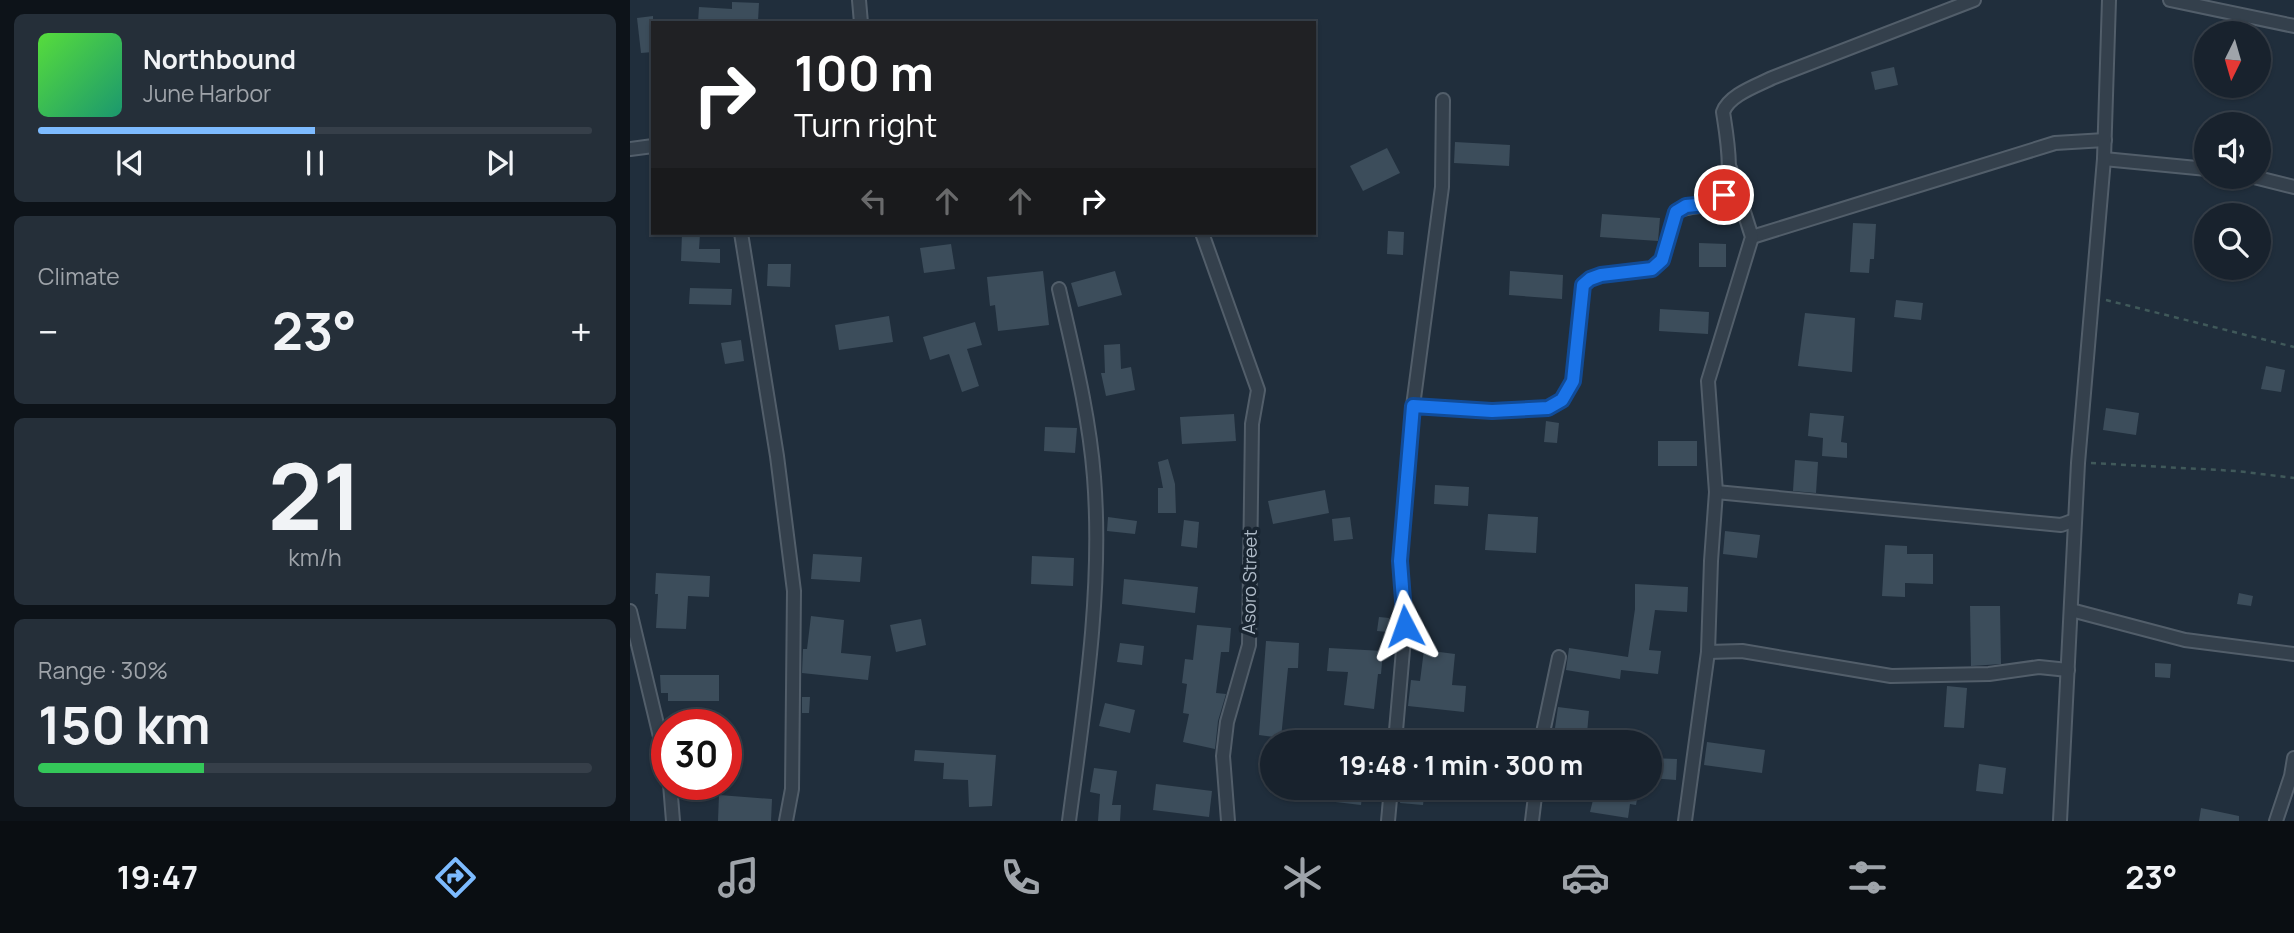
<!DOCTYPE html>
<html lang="en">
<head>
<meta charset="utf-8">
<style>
	:root { --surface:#18222d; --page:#252f39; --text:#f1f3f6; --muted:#9fa4aa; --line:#363f49; --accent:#7dbbff }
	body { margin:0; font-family:Manrope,sans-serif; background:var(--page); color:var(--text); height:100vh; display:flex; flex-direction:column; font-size:26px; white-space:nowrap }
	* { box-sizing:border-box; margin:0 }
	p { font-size:23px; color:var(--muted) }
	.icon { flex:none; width:38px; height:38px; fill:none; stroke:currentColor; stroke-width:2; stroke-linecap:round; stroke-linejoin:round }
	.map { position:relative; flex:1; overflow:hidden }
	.details { display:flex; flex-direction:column; gap:14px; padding:14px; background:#0d1319; width:630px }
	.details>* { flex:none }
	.banner { position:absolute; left:21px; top:21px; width:665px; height:214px; border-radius:0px; box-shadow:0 2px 5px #0004,0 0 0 2px var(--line); background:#202124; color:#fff; overflow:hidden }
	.needle { width:46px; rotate:185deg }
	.fabs { position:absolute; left:1564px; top:21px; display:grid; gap:14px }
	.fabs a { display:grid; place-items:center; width:77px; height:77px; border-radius:50%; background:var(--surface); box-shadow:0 2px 5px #0004,0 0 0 2px var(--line); font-size:35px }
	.speed { position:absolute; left:21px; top:709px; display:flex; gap:14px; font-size:35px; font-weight:700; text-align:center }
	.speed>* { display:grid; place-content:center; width:91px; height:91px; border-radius:50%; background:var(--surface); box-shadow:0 2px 5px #0004,0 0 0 2px var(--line); line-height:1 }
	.speed .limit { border:10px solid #d22; background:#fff; color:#111 }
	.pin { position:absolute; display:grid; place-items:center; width:60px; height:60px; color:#fff; margin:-30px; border:4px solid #fff; border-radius:50%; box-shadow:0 2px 7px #0007 }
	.me { position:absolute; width:77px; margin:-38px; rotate:356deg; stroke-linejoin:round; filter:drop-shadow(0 0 5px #0008) }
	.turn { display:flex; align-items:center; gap:24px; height:147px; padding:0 28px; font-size:32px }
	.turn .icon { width:91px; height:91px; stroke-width:2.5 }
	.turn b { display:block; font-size:49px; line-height:60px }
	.lanes { display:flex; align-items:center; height:66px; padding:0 28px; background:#0003; justify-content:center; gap:35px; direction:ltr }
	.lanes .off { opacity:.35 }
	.big { font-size:52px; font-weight:700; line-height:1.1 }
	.details .card { flex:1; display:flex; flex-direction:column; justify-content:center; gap:10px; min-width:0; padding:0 24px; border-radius:10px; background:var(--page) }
	.details .dial { align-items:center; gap:0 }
	.dial b { font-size:91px; line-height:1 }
	.song { display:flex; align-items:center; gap:21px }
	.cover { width:84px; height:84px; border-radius:10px; background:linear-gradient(135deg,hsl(110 70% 55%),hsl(160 70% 35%)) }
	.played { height:7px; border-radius:4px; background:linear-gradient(90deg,var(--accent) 50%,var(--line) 50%) }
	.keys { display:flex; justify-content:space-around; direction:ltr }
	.heat { display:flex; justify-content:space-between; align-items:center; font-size:38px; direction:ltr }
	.charge { height:10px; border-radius:5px; background:linear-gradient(90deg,#34c759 30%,var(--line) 0) }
	.trip { position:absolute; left:630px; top:730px; width:402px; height:70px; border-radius:35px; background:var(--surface); box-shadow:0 2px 5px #0004,0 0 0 2px var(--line); font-weight:700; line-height:70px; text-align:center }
	.tabs { display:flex; height:112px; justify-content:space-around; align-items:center; background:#0a0e12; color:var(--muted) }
	.tabs .icon { width:49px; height:49px }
	.tabs .on { color:var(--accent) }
	.tabs b { font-size:32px; color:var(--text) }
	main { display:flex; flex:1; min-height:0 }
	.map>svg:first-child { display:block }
	.building { fill:#3c4d5b }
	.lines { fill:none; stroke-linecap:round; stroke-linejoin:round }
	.minor-casing { stroke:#525e6a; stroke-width:16 }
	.path { stroke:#40595a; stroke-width:2.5; stroke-dasharray:5 5; stroke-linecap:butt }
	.minor { stroke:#34404c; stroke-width:12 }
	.route-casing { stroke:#114b97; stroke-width:18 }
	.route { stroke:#1a73e8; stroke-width:12 }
	.labels { text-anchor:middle; stroke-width:7; stroke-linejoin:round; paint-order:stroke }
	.street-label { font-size:18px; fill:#afbbc8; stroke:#192531 }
</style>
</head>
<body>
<main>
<section class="details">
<div class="card">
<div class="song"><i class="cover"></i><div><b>Northbound</b><p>June Harbor</p></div></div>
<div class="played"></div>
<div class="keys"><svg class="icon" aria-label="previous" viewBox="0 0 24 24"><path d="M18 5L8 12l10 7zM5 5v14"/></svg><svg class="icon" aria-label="pause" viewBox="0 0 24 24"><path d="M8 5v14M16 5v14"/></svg><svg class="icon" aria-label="next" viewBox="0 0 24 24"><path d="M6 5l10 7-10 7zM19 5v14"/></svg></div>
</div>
<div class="card"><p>Climate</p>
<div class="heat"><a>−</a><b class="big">23°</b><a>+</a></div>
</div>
<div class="card dial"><b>21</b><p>km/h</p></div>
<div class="card"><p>Range · 30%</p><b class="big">150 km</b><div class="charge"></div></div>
</section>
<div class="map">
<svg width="1664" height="821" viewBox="0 0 1664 821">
	<rect width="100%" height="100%" fill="#202e3c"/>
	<!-- building -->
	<g class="building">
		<path d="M102 2 129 3 128 21 68 23 69 7 102 9Z"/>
		<path d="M23 16V52L11 53 7 18Z"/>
		<path d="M1264 67 1268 85 1245 90 1241 72Z"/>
		<path d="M825 142 880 145 879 166 824 163Z"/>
		<path d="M757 148 770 173 733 191 720 166Z"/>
		<path d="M972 214 1030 218 1028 241 970 237Z"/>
		<path d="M1223 223 1246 224 1244 259H1240L1239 273 1220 272Z"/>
		<path d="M758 231 774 232 773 255 757 254Z"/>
		<path d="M52 233 70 234 69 249H90V263L51 261Z"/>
		<path d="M1069 243 1096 244V267H1069Z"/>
		<path d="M321 244 325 269 294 273 290 248Z"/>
		<path d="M138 264H161L160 287 137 286Z"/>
		<path d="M413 271 419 325 368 331 365 305 360 306 357 277Z"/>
		<path d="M485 271 492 295 448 307 441 283Z"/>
		<path d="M880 271 933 275 932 299 879 295Z"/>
		<path d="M60 288 102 289 101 305 59 304Z"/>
		<path d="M1266 300 1293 303 1291 320 1264 317Z"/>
		<path d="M1030 309 1079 312 1078 334 1029 331Z"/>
		<path d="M1175 313 1225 318 1222 372 1168 366Z"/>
		<path d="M259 316 263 342 209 350 205 325Z"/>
		<path d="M345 322 352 345 337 349 349 386 332 392 319 354 300 360 293 337Z"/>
		<path d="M111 340 114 361 95 364 91 343Z"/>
		<path d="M490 344 491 369 501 367 505 390 476 396 471 373H475L474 345Z"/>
		<path d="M1636 366 1655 370 1651 392 1631 389Z"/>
		<path d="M1476 408 1509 413 1506 435 1473 430Z"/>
		<path d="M1180 413 1214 416 1211 442 1217 443V458L1192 456 1193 438 1178 436Z"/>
		<path d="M604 414 606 441 552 444 550 417Z"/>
		<path d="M916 421 929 423 927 443 914 442Z"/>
		<path d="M415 427 447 428 445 453 414 451Z"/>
		<rect x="1028" y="441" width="39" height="25"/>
		<path d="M538 459 545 484 546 513H528V488H533L528 462Z"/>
		<path d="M1165 460 1188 462 1186 493 1163 491Z"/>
		<path d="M805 485 839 487 838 506 804 504Z"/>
		<path d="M695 490 699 513 643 524 638 501Z"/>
		<path d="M858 514 908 517 906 553 855 550Z"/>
		<path d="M478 517 507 521 505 534 477 531Z"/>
		<path d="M720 517 723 539 704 541 702 519Z"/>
		<path d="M554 520 569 522 567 548 551 546Z"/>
		<path d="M1095 531 1130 535 1127 558 1093 554Z"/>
		<path d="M1255 545 1277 546V554H1303V584L1275 583V597L1252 596Z"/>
		<path d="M183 554 232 557 230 582 181 579Z"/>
		<path d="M402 556 444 558 443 586 401 584Z"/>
		<path d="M26 573 80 576 79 597 58 596 56 629 26 628 28 594H25Z"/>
		<path d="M494 579 568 587 565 613 492 604Z"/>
		<path d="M1005 584 1058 587 1057 612 1025 610 1019 650 1031 651 1028 674 991 670 990 679 936 670 939 648 998 657 1005 609Z"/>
		<path d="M1609 593 1623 596 1621 606 1607 604Z"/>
		<path d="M1340 606H1370L1371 664 1341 666Z"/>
		<path d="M181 616 214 620 211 653 241 656 238 680 172 673 173 649H177Z"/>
		<path d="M749 617 759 618 758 632 747 631Z"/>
		<path d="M291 619 296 645 266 652 260 625Z"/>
		<path d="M567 625 601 628 599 652H591L586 693 596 694 588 721 585 749 553 742 559 714 553 713 557 684 552 683 555 659 563 660Z"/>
		<path d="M636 641 669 643 668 668H658L651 738 629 735Z"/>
		<path d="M490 643 514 646 512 665 487 662Z"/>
		<path d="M699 648 753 651 751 674H748L744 709 714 705 718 672 697 671Z"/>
		<path d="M794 650 825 654 822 685 836 686 834 712 778 706 781 680 790 681Z"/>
		<path d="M1525 663 1541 664 1540 678 1525 677Z"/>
		<path d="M30 675H89V701H38V693H31Z"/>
		<path d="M1317 686 1337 688 1334 728 1314 727Z"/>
		<path d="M172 697H180L179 713H172Z"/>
		<path d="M475 703 505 710 500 733 469 726Z"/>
		<path d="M928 707 959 711 957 733 925 728Z"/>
		<path d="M1077 742 1135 750 1132 773 1074 765Z"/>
		<path d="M285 750 366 755 362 806 339 807 338 780 313 779 314 763 284 761Z"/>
		<path d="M1020 758 1047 759 1046 780 1020 778Z"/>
		<path d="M1349 764 1376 768 1373 794 1346 791Z"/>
		<path d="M464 768 487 771 482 805H491L490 821H468L470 794 460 792Z"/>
		<path d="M49 784H78L76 799 50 795Z"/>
		<path d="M526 784 582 791 579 817 523 810Z"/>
		<path d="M681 788H733L731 805 680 799Z"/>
		<path d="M772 788H795L793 805 770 803Z"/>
		<path d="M989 788H1009L1006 805 1000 804 998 818 960 812 964 796 988 802Z"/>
		<path d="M89 795 142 799 141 821H88Z"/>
		<path d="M1571 808 1609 816V821H1569Z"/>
	</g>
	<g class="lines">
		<defs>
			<g id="minor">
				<path d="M229 0 231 23"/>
				<path d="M1540 0 1664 26"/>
				<path d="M0 149 23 146"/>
				<path d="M1474 159 1577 169"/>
				<path d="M1624 177 1664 187"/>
				<path d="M111 233 147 456 164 591 162 789 156 821"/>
				<path d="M572 233 628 390 622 424 619 645 597 722 593 756 598 821"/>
				<path d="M1122 237 1425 143 1475 140"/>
				<path d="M429 289C443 351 459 413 464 477 473 591 454 708 439 821"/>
				<path d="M783 406 862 411 918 408 932 400 943 381 953 285 960 279 971 275 1022 269 1032 260 1046 212C1060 204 1079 208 1088 202 1107 189 1096 132 1093 112 1099 95 1126 86 1142 78L1344 0"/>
				<path d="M1086 492 1431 525 1445 520"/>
				<path d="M1441 610 1555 640 1664 654"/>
				<path d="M0 611 37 766"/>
				<path d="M1078 652 1112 651 1261 676 1359 674 1409 667 1438 670"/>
				<path d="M765 742 775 627 770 561 783 406 812 187 813 100"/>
				<path d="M911 742 929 657"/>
				<path d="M40 784 43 821"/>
				<path d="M758 821 761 788"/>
				<path d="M902 821 906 788"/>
				<path d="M1055 821 1078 652 1081 561 1086 492 1078 381 1122 237 1100 168"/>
				<path d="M1430 821 1448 463 1474 159 1479 0"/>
				<path d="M1646 821 1661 776 1664 758"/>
			</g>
		</defs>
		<!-- minor casing -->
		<use href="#minor" class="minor-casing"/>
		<!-- path -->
		<g class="path">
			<path d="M1476 300 1664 347"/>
			<path d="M1461 463 1607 471 1664 478"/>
		</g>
		<!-- minor -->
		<use href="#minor" class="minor"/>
	</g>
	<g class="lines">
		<defs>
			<path id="route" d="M775 626 770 561 783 406 862 411 918 408 932 400 943 381 953 285 960 279 971 275 1022 269 1032 260 1046 212 1056 206 1086 203 1094 195"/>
		</defs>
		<!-- route casing -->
		<use href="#route" class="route-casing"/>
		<!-- route -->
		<use href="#route" class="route"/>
	</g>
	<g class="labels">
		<!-- street labels -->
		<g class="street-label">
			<text transform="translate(620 582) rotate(-89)" y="6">Asoro Street</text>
		</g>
	</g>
</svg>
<div class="fabs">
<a><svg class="needle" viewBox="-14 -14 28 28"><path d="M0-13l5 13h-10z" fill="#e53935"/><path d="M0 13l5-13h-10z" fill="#9fa4aa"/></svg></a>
<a><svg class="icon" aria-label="sound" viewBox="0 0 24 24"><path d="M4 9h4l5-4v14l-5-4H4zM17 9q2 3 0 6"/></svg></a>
<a><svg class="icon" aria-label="search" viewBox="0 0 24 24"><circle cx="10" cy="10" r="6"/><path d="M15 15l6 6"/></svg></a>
</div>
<div class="speed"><div class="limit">30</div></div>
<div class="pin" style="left:1094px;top:195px;background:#d93025"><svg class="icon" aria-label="arrive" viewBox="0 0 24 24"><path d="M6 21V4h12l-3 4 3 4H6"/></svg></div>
<svg class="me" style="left:775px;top:626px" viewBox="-20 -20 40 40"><path d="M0-17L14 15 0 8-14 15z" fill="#1a73e8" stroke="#fff" stroke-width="4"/></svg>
<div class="trip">19:48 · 1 min · 300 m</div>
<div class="banner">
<div class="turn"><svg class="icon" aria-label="right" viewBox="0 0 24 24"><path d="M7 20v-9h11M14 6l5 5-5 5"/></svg><div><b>100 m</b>Turn right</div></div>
<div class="lanes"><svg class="icon off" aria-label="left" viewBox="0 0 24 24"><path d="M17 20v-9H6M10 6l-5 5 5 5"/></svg><svg class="icon off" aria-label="ahead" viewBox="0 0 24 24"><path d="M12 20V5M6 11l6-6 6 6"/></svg><svg class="icon off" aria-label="ahead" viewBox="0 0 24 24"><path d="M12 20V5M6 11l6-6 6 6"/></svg><svg class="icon" aria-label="right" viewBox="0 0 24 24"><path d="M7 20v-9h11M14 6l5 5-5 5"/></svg></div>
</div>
</div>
</main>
<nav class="tabs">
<b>19:47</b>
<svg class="icon on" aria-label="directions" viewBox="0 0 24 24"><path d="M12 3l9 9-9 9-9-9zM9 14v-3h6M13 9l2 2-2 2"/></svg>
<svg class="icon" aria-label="music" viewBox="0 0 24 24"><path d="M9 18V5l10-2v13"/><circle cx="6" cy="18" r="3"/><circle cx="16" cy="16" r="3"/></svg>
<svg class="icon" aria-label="phone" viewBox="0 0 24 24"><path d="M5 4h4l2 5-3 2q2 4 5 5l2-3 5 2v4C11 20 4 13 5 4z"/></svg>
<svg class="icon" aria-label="climate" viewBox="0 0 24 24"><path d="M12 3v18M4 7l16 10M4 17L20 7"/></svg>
<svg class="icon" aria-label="car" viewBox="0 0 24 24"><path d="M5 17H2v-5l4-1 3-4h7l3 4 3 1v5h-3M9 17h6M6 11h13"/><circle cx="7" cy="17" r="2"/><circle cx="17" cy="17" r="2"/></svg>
<svg class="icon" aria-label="filters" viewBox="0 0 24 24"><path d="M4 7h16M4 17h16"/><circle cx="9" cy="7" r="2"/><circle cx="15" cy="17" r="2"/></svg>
<b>23°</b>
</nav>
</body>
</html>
